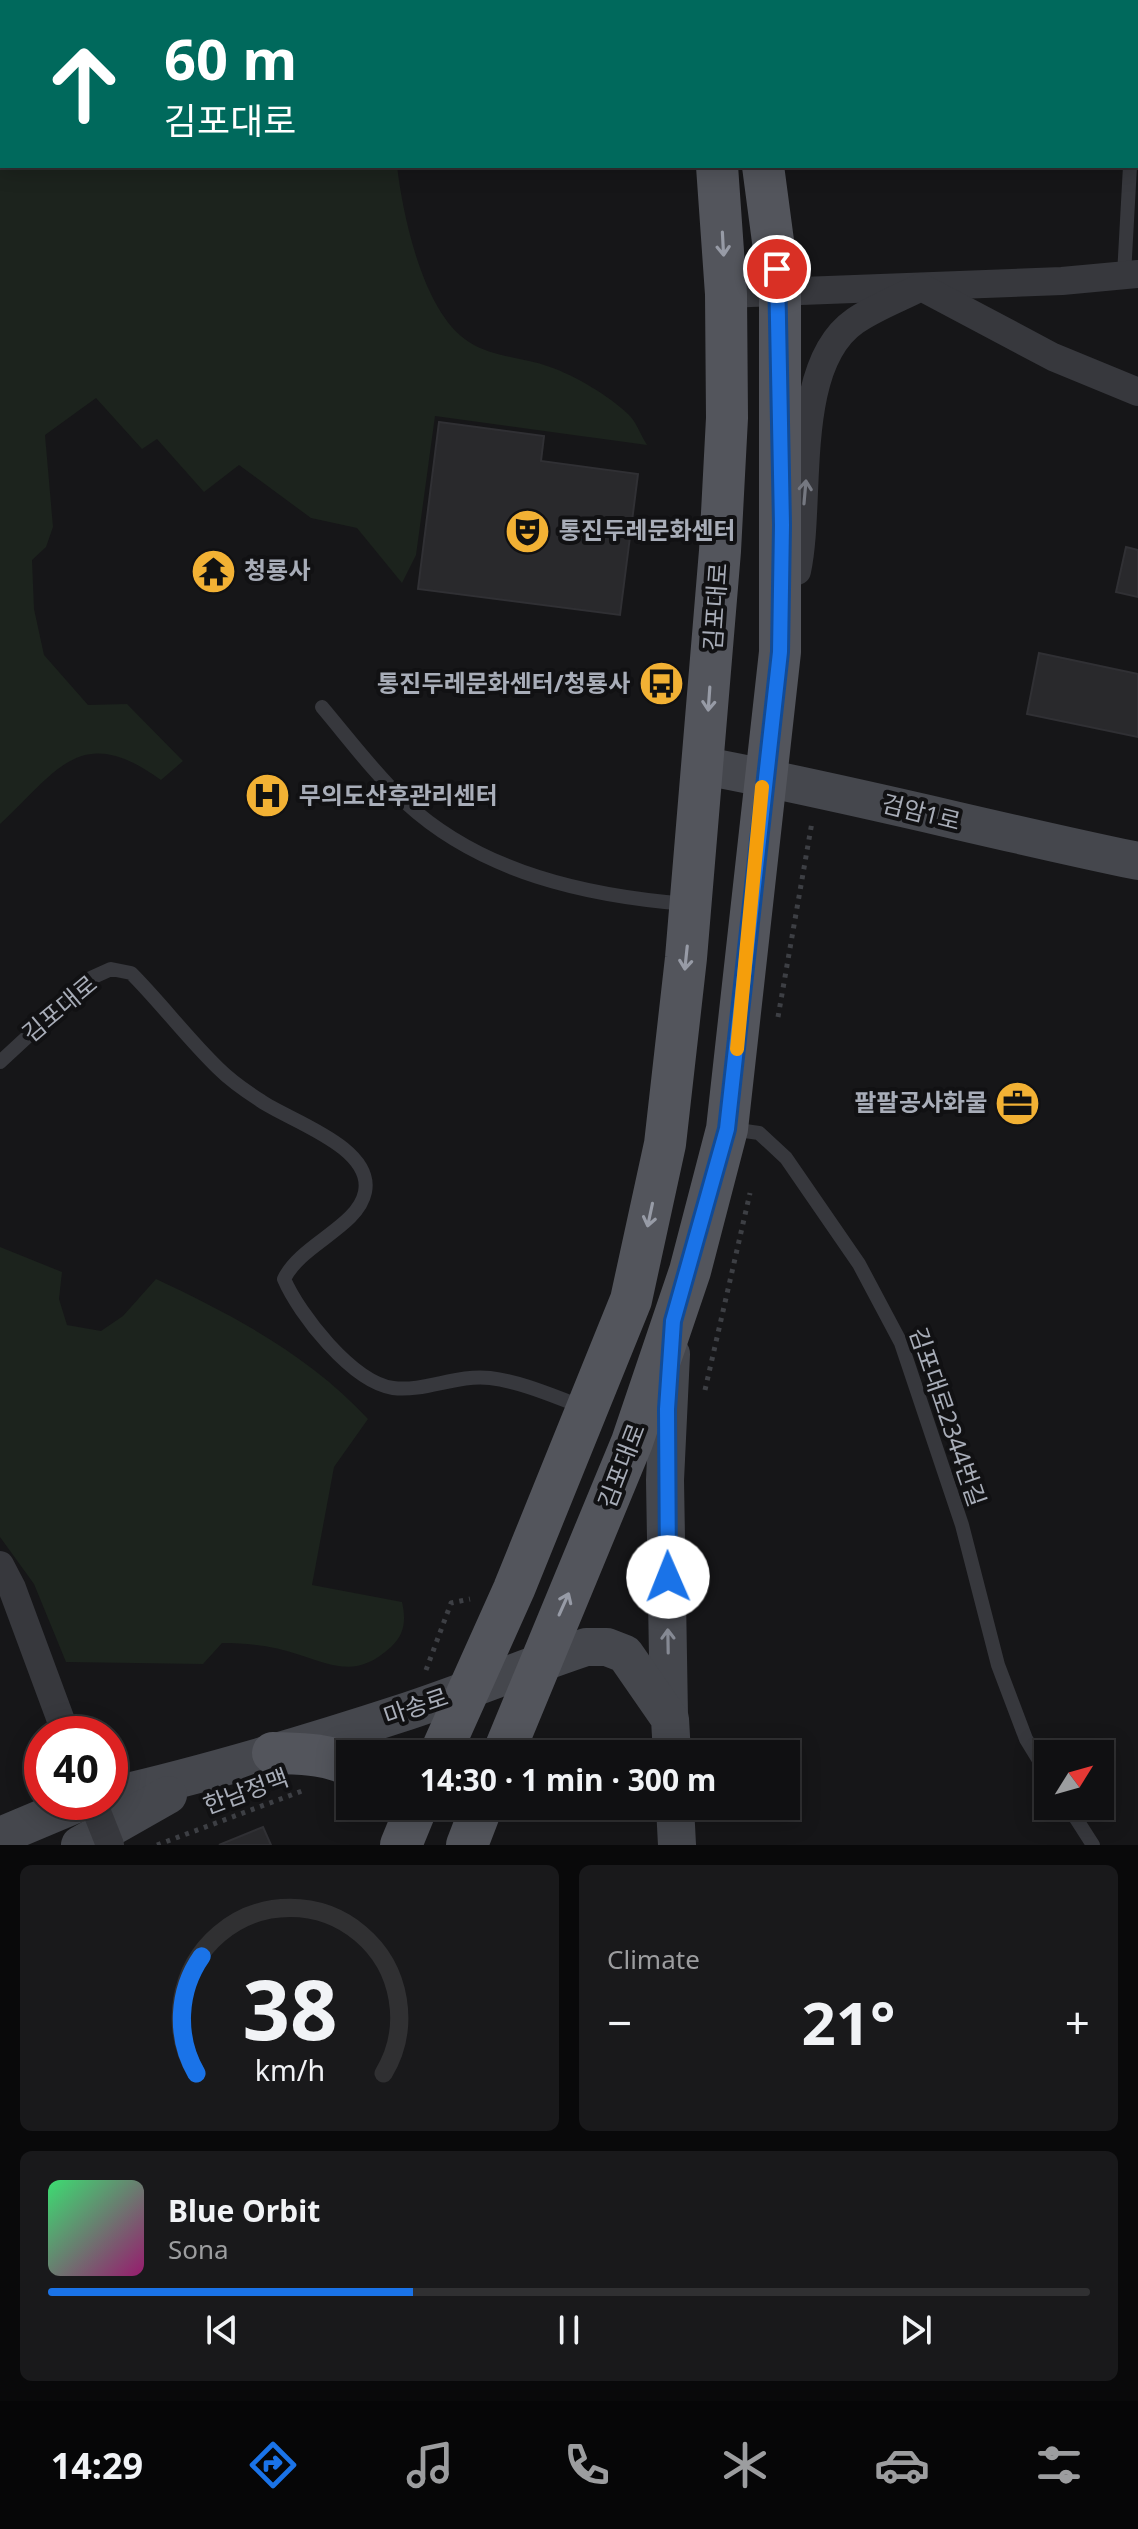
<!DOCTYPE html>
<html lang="en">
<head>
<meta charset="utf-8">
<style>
	:root { --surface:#101012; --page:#19191b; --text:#f1f3f6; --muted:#9c9d9f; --line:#303032; --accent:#1a73e8 }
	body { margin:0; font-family:"Noto Sans","Noto Sans KR",sans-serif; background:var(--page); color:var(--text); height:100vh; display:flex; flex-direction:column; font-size:30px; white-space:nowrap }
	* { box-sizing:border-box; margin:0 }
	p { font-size:26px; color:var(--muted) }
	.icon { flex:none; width:44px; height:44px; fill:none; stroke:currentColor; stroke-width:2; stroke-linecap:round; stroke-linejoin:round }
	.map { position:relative; height:1845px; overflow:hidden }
	.sheet { display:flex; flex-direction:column; gap:20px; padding:20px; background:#09090a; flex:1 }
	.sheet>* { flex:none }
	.top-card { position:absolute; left:0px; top:0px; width:1138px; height:168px; box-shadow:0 4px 20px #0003,0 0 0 2px var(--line); background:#00695c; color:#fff; overflow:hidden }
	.needle { width:52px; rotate:53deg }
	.buttons { position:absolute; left:1034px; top:1740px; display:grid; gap:16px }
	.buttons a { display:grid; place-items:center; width:80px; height:80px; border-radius:0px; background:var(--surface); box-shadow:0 4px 20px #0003,0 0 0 2px var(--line); font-size:40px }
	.speed { position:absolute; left:24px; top:1716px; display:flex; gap:16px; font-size:40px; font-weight:700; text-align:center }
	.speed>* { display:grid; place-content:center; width:104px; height:104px; border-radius:50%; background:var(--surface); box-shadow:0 4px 20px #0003,0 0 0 2px var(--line); line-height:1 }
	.speed .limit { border:12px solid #d22; background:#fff; color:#111 }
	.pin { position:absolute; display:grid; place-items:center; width:68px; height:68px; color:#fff; margin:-34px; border:4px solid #fff; border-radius:50%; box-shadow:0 2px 8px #0007 }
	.me { position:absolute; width:88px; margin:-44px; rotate:359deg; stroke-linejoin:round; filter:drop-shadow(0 0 6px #0008) }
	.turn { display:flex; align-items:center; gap:28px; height:168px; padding:0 32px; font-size:36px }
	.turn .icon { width:104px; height:104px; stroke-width:2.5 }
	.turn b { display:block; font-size:56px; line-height:68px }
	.big { font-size:60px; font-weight:700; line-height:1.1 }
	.sheet .tile { flex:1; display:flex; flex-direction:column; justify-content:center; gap:12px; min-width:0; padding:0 28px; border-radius:12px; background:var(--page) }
	.sheet .dial { align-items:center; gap:0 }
	.dial svg { height:208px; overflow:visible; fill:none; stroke:var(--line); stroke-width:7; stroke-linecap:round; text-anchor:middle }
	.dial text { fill:var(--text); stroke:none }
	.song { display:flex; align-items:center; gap:24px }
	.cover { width:96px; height:96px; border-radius:12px; background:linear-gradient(135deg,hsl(140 70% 55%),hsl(320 70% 35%)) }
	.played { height:8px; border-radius:4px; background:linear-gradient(90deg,var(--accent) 35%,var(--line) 35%) }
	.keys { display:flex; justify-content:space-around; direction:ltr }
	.heat { display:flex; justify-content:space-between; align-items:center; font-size:44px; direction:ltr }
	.sheet .tiles { flex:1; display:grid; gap:20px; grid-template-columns:1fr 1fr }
	.tile:last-child { grid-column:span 2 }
	.trip { position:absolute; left:336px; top:1740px; width:464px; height:80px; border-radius:0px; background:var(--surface); box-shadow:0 4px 20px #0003,0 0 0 2px var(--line); font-weight:700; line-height:80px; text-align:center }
	.tabs { display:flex; height:128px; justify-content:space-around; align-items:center; background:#060607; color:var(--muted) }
	.tabs .icon { width:56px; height:56px }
	.tabs .active { color:var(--accent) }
	.tabs b { font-size:36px; color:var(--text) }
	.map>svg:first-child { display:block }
	.green { fill:#1c231d }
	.building { fill:#29292c; stroke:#303034; stroke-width:2 }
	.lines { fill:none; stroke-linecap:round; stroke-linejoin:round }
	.path { stroke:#3d3f44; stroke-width:5; stroke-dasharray:4 6; stroke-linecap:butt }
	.lane { stroke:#37383d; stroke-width:14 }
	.street { stroke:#37383d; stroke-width:28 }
	.secondary { stroke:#45474d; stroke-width:38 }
	.primary { stroke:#53555c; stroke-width:42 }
	.street-bridge { stroke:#37383d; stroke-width:28 }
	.oneway { stroke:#979ba6 }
	.oneway2 { stroke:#757881 }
	.oneway3 { stroke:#858993 }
	.route-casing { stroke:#114b97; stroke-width:20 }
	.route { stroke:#1a73e8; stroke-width:14 }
	.slow { stroke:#f59e0b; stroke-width:14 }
	.labels { text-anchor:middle; stroke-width:8; stroke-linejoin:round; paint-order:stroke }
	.poi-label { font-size:24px; font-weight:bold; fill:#a8adb8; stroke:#111113; text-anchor:start }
	.street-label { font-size:24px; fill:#a8adb8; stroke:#111113 }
</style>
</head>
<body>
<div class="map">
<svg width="1138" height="1845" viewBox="0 0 1138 1845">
	<rect width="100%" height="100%" fill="#161618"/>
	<!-- green -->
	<g class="green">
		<path d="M0 0H412L2 2V166H397C403 216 423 313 469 342 494 358 523 357 550 367 576 376 609 396 628 414 636 421 641 436 647 445L435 416 416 555 402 583 357 528 311 518 239 465 204 492 157 439 142 449 96 398 45 435 53 527 46 547 32 560 34 609 44 655 88 705 127 704 183 761 161 780C81 722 59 769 0 824Z"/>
		<path d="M0 1247 62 1272 59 1299 67 1325 101 1331 123 1316 156 1279C233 1315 310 1356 368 1419L334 1467 312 1585 402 1602C406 1620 405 1634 391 1647 358 1677 337 1667 300 1655 275 1646 248 1643 222 1643L203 1664 66 1662 34 1584 0 1537Z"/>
	</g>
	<!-- building -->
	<g class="building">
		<path d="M439 422 544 436 541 461 638 474 620 615 418 589Z"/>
		<path d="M1126 547 1138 550V597L1116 592Z"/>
		<path d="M1039 653 1138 674V737L1027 714Z"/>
		<path d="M263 1827 271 1845H219Z"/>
	</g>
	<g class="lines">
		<!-- path -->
		<g class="path">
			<path d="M778 1017 812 822"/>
			<path d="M705 1390 750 1193"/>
			<path d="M426 1670 451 1603 470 1599"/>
			<path d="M157 1845 302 1791"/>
		</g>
		<!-- lane -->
		<g class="lane">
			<path d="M1136 83 1138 70"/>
			<path d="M1124 275 1130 166"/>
			<path d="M322 707C349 739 375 774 406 803 482 873 587 896 687 904"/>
			<path d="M0 1062 91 978 111 969 131 973C161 1003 187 1038 218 1068 230 1080 247 1092 261 1101 290 1121 374 1147 365 1192 358 1227 301 1244 284 1279 299 1314 352 1382 393 1388 425 1392 457 1374 490 1378 522 1382 553 1396 583 1407"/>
			<path d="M731 1129 759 1133 786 1158 859 1264 901 1343 962 1525 998 1665 1026 1739 1048 1775"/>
			<path d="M1068 1806 1093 1845"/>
		</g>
		<!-- street -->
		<g class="street">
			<path d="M726 294 1062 281 1138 274"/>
			<path d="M797 571C812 502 790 366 855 321 875 307 900 298 921 287L1053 357 1138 392"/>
			<path d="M0 1565 12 1588 66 1734"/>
		</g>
		<!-- secondary -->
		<g class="secondary">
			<path d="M704 766C850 793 993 831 1138 861"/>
			<path d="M669 1716 665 1480 671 1354"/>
			<path d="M110 1796C211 1773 310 1743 408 1711 468 1691 526 1667 586 1647H607L625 1654 670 1719 672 1754"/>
			<path d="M675 1806 677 1845"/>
			<path d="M0 1836 81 1802"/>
			<path d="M80 1845 168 1795"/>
		</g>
		<!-- primary -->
		<g class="primary">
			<path d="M682 0V2"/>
			<path d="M732 0 733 2"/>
			<path d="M273 1753C299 1754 327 1753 350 1766"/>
			<path d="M440 1754 514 1589 631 1300 665 1144 686 958 720 551 727 418 726 294 717 166"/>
			<path d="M503 1754 632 1442 690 1271 727 1129 780 652V294L763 166"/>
			<path d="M401 1845 417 1806"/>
			<path d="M467 1845 482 1806"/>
		</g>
		<!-- street-bridge -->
		<path class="street-bridge" d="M93 1802 110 1845"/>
	</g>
	<!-- one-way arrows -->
	<defs><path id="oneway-shaft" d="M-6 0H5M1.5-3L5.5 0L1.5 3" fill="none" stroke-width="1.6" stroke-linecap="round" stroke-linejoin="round" transform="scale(2)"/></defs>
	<g class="oneway">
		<use href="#oneway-shaft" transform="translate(723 244) rotate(87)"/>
		<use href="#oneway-shaft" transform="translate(709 699) rotate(94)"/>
		<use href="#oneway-shaft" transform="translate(686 958) rotate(96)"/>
		<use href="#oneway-shaft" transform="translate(650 1215) rotate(102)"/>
		<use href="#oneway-shaft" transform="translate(564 1604) rotate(-66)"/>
	</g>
	<use class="oneway2" href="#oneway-shaft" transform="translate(805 492) rotate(-85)"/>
	<use class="oneway3" href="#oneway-shaft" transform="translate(668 1641) rotate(-91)"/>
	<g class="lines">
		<defs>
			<path id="route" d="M668 1577 667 1409 673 1321 727 1129 780 652 782 525 777 269"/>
		</defs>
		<!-- route casing -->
		<use href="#route" class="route-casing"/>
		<!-- route -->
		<use href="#route" class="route"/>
		<!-- slow -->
		<path class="slow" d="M737 1049 762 787"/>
	</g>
	<!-- icons -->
	<defs>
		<symbol id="theatre-disc" viewBox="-11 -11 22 22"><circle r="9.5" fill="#f2b134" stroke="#111113"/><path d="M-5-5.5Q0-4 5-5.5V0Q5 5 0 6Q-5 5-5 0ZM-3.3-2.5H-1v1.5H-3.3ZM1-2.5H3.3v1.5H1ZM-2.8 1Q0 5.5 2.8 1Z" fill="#111"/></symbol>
		<symbol id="temple-disc" viewBox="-11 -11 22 22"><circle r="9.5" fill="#f2b134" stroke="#111113"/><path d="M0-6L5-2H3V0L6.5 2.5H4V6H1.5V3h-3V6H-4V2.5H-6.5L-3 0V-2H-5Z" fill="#111"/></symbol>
		<symbol id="bus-disc" viewBox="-11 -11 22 22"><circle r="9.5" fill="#f2b134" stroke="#111113"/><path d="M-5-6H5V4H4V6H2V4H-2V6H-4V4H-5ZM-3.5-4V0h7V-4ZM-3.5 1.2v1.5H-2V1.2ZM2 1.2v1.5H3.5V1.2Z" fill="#111"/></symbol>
		<symbol id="hospital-disc" viewBox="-11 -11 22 22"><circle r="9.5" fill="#f2b134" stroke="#111113"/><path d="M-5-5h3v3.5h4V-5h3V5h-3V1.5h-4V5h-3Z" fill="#111"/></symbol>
		<symbol id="office-disc" viewBox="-11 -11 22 22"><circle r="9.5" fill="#f2b134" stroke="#111113"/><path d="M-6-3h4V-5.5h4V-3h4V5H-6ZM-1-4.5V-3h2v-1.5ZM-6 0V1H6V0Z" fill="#111"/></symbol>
	</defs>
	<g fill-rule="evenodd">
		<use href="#theatre-disc" x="502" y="506" width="51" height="51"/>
		<use href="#temple-disc" x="188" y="546" width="51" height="51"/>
		<use href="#bus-disc" x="636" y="658" width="51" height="51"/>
		<use href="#hospital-disc" x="242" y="770" width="51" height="51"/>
		<use href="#office-disc" x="992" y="1078" width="51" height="51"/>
	</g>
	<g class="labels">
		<!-- poi labels -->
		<g class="poi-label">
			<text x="559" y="539">통진두레문화센터</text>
			<text x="244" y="579">청룡사</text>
			<text x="630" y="692" text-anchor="end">통진두레문화센터/청룡사</text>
			<text x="299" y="804">무의도산후관리센터</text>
			<text x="987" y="1111" text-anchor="end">팔팔공사화물</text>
		</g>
		<!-- street labels -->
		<g class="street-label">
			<text transform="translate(716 607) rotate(-86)" y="8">김포대로</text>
			<text transform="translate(921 813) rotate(14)" y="8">검암1로</text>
			<text transform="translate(60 1009) rotate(-40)" y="8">김포대로</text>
			<text transform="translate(947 1417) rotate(71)" y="8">김포대로2344번길</text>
			<text transform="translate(622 1466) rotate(-69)" y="8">김포대로</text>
			<text transform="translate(416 1707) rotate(-19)" y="8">마송로</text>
			<text transform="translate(246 1792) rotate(-20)" y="8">한남정맥</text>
		</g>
	</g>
</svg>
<div class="buttons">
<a><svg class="needle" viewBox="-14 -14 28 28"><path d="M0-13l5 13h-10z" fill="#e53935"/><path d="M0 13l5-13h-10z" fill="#9c9d9f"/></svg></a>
</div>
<div class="speed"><div class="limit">40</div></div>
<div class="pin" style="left:777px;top:269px;background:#d93025"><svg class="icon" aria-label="arrive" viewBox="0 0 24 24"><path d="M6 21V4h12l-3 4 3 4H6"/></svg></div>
<svg class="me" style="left:668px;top:1577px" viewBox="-20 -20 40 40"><circle r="19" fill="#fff"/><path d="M0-13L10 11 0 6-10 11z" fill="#1a73e8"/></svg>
<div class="trip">14:30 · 1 min · 300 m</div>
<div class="top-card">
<div class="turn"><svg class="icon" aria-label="ahead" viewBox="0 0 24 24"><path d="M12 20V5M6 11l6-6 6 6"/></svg><div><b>60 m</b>김포대로</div></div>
</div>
</div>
<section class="sheet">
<div class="tiles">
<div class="tile dial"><svg viewBox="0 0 100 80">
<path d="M14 69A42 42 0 1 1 86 69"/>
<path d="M14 69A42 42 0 0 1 16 24" stroke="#1a73e8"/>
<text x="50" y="56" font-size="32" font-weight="700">38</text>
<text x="50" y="72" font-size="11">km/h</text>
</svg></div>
<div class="tile"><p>Climate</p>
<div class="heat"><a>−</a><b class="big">21°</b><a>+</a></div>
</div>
<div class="tile">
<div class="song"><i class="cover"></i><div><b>Blue Orbit</b><p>Sona</p></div></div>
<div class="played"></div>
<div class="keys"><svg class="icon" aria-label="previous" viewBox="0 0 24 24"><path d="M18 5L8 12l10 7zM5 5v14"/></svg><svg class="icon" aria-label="pause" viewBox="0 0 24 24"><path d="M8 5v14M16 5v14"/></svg><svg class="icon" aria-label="next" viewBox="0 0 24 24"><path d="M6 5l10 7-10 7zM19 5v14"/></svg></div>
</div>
</div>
</section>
<nav class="tabs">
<b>14:29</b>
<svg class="icon active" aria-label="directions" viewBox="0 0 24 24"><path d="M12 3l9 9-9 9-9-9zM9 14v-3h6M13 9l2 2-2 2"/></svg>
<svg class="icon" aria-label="music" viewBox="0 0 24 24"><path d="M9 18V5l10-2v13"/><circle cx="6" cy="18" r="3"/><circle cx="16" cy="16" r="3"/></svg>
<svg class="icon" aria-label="phone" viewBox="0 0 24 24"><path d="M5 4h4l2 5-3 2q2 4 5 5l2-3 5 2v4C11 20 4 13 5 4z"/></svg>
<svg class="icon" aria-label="climate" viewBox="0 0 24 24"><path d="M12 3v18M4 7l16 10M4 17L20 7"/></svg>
<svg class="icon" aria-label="car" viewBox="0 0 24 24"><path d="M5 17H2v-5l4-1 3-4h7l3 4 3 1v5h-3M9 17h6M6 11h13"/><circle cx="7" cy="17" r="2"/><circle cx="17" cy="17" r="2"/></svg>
<svg class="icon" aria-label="filters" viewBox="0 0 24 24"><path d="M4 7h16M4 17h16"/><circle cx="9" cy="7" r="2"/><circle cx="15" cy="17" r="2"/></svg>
</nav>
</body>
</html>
